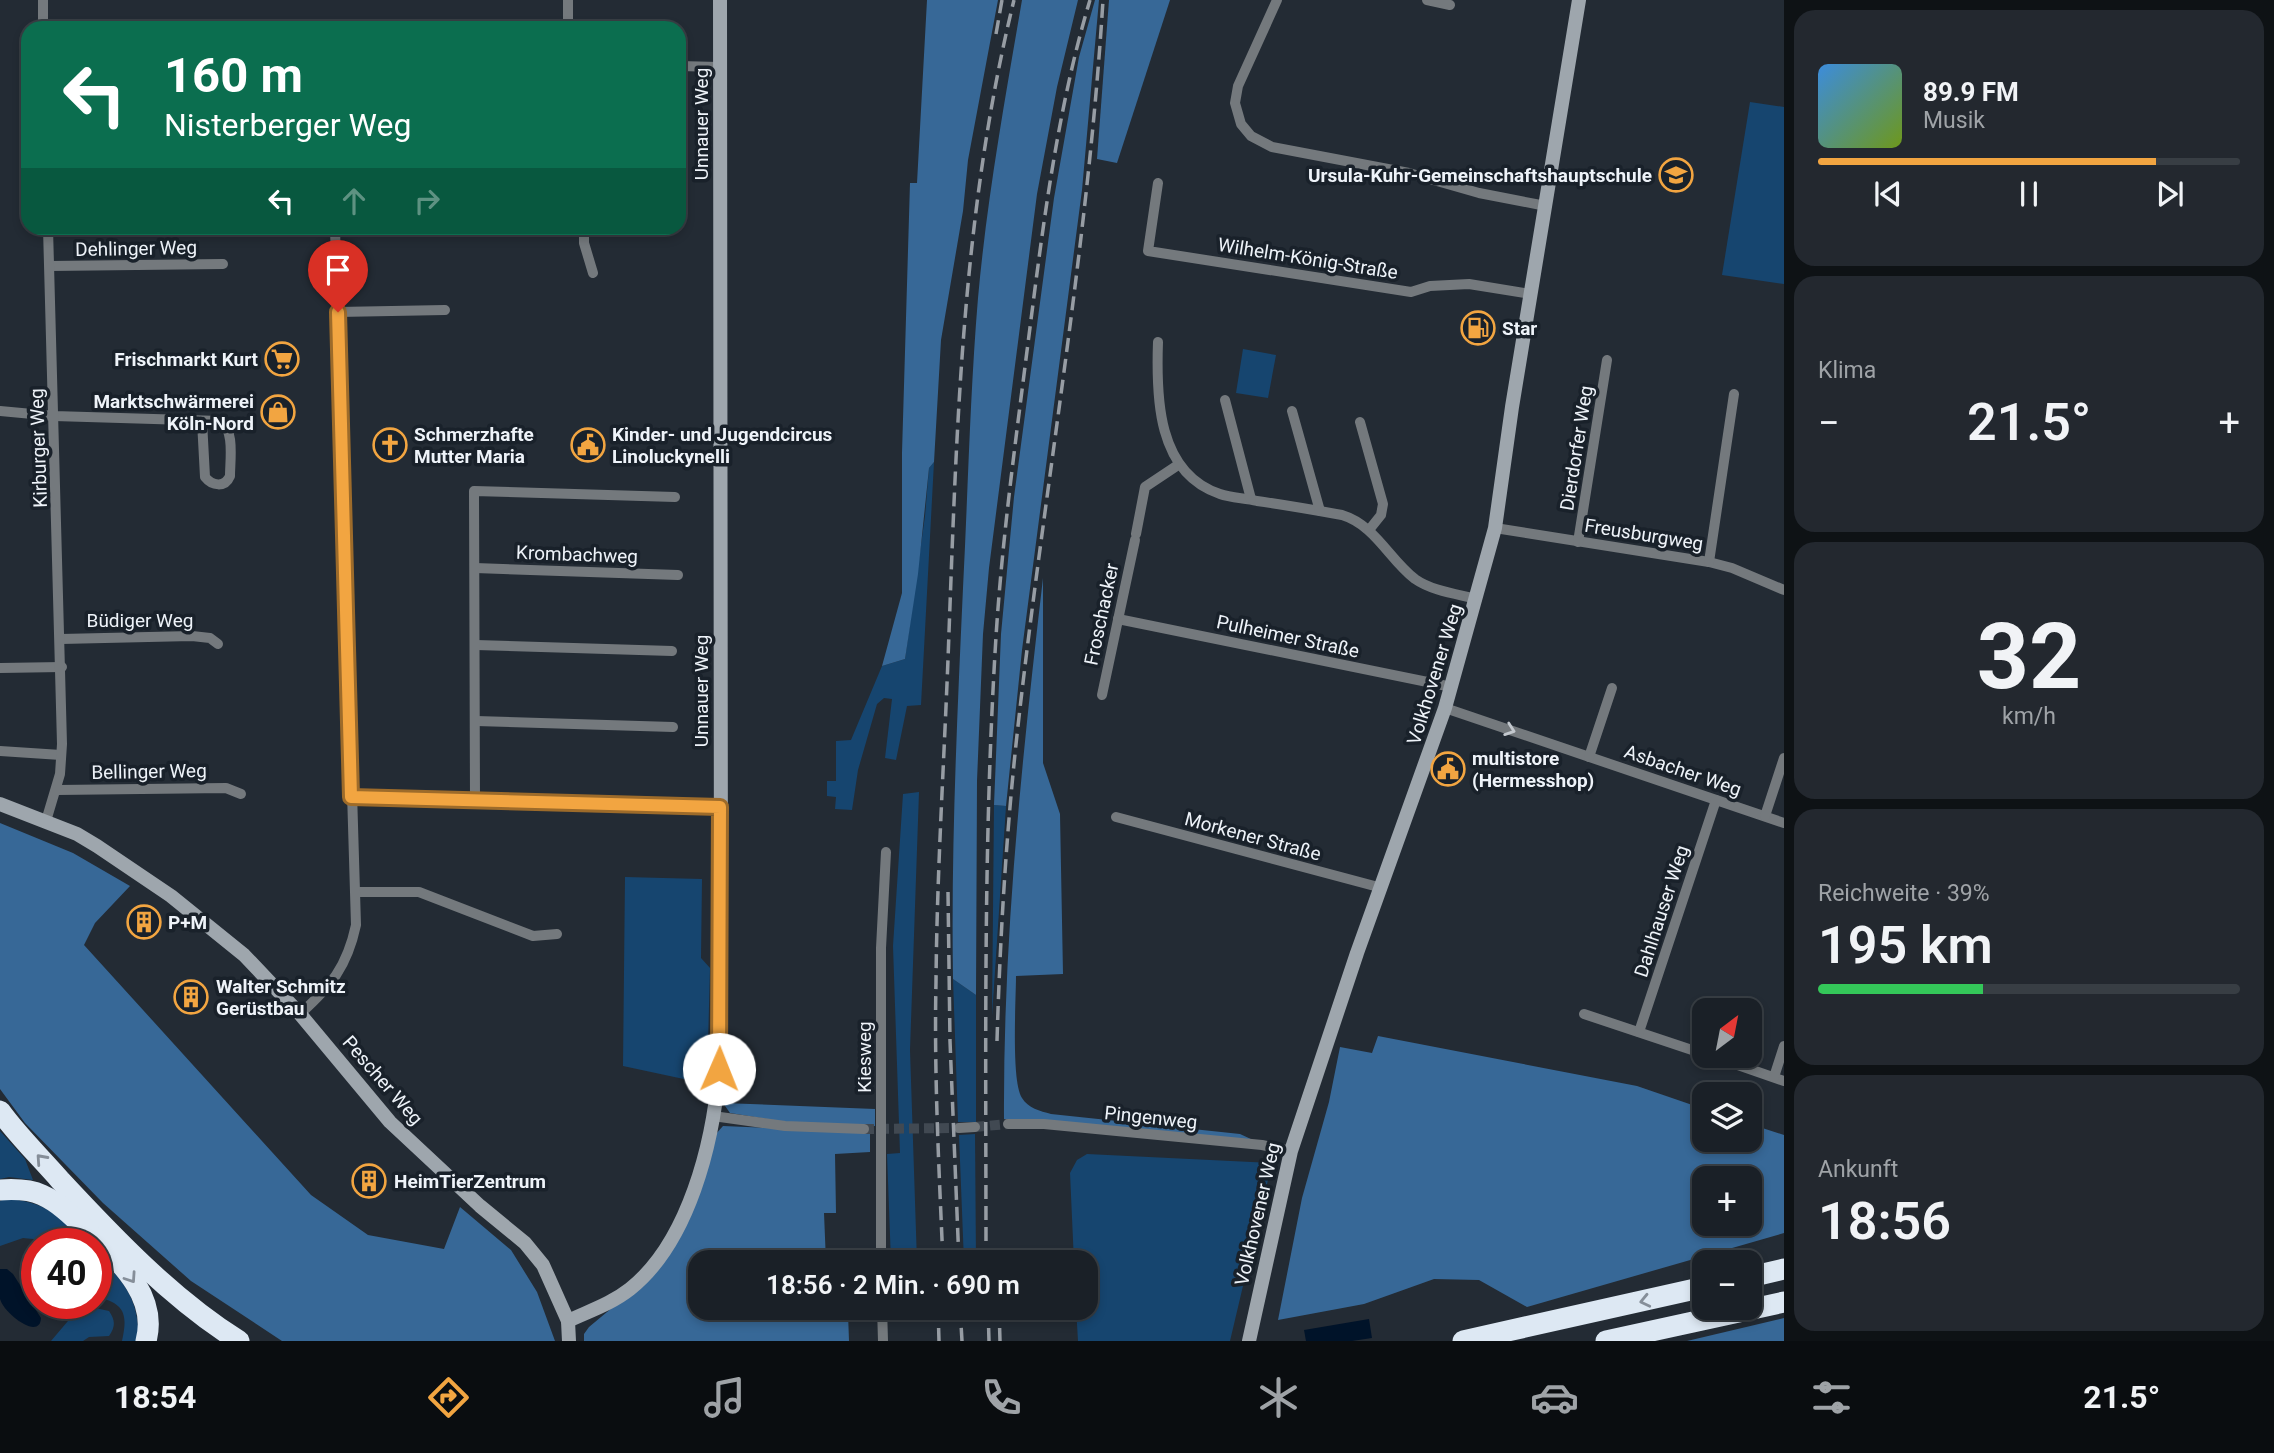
<!DOCTYPE html>
<html lang="de">
<head>
<meta charset="utf-8">
<style>
	:root { --surface:#1a2027; --page:#23282f; --text:#f1f3f6; --muted:#9fa3a7; --line:#383e44; --accent:#f2a541 }
	body { margin:0; font-family:Roboto,sans-serif; background:var(--page); color:var(--text); height:100vh; display:flex; flex-direction:column; font-size:26px; white-space:nowrap }
	* { box-sizing:border-box; margin:0 }
	p { font-size:23px; color:var(--muted) }
	.icon { flex:none; width:38px; height:38px; fill:none; stroke:currentColor; stroke-width:2; stroke-linecap:round; stroke-linejoin:round }
	.map { position:relative; flex:1; overflow:hidden }
	.drawer { display:flex; flex-direction:column; gap:10px; padding:10px; background:#0e1215; width:490px }
	.drawer>* { flex:none }
	.top-card { position:absolute; left:21px; top:21px; width:665px; height:214px; border-radius:21px; box-shadow:0 4px 10px #0003,0 0 0 2px var(--line); background:#0b6e4f; color:#fff; overflow:hidden }
	.needle { width:46px; rotate:32deg }
	.tools { position:absolute; left:1692px; top:998px; display:grid; gap:14px }
	.tools a { display:grid; place-items:center; width:70px; height:70px; border-radius:14px; background:var(--surface); box-shadow:0 4px 10px #0003,0 0 0 2px var(--line); font-size:35px }
	.speed { position:absolute; left:21px; top:1228px; display:flex; gap:14px; font-size:35px; font-weight:700; text-align:center }
	.speed>* { display:grid; place-content:center; width:91px; height:91px; border-radius:50%; background:var(--surface); box-shadow:0 4px 10px #0003,0 0 0 2px var(--line); line-height:1 }
	.speed .limit { border:10px solid #d22; background:#fff; color:#111 }
	.pin { position:absolute; display:grid; place-items:center; width:60px; height:60px; color:#fff; margin:-72px -30px; border-radius:50% 50% 50% 0; rotate:-45deg; box-shadow:0 0 7px #0007 }
	.pin .icon { rotate:45deg }
	.me { position:absolute; width:77px; margin:-38px; rotate:1deg; stroke-linejoin:round; filter:drop-shadow(0 0 5px #0008) }
	.turn { display:flex; align-items:center; gap:24px; height:147px; padding:0 28px; font-size:32px }
	.turn .icon { width:91px; height:91px; stroke-width:2.5 }
	.turn b { display:block; font-size:49px; line-height:60px }
	.lanes { display:flex; align-items:center; height:66px; padding:0 28px; background:#0003; justify-content:center; gap:35px; direction:ltr }
	.lanes .off { opacity:.35 }
	.big { font-size:52px; font-weight:600; line-height:1.1 }
	.drawer .tile { flex:1; display:flex; flex-direction:column; justify-content:center; gap:10px; min-width:0; padding:0 24px; border-radius:21px; background:var(--page) }
	.drawer .dial { align-items:center; gap:0 }
	.dial b { font-size:91px; line-height:1 }
	.song { display:flex; align-items:center; gap:21px }
	.cover { width:84px; height:84px; border-radius:10px; background:linear-gradient(135deg,hsl(210 70% 55%),hsl(80 70% 35%)) }
	.played { height:7px; border-radius:4px; background:linear-gradient(90deg,var(--accent) 80%,var(--line) 80%) }
	.keys { display:flex; justify-content:space-around; direction:ltr }
	.heat { display:flex; justify-content:space-between; align-items:center; font-size:38px; direction:ltr }
	.charge { height:10px; border-radius:5px; background:linear-gradient(90deg,#34c759 39%,var(--line) 0) }
	.trip { position:absolute; left:688px; top:1250px; width:410px; height:70px; border-radius:21px; background:var(--surface); box-shadow:0 4px 10px #0003,0 0 0 2px var(--line); font-weight:600; line-height:70px; text-align:center }
	.tabs { display:flex; height:112px; justify-content:space-around; align-items:center; background:#0a0d10; color:var(--muted) }
	.tabs .icon { width:49px; height:49px }
	.tabs .current { color:var(--accent) }
	.tabs b { font-size:32px; color:var(--text) }
	main { display:flex; flex:1; min-height:0 }
	.map>svg:first-child { display:block }
	.green { fill:#16456f }
	.forest { fill:#376897; fill-rule:evenodd }
	.water { fill:#001329 }
	.lines { fill:none; stroke-linecap:round; stroke-linejoin:round }
	.street-tunnel { stroke:#414952; stroke-width:10; stroke-dasharray:10 5; stroke-linecap:butt }
	.street { stroke:#74797d; stroke-width:10 }
	.secondary { stroke:#9ea6ad; stroke-width:14 }
	.highway { stroke:#dde8f3; stroke-width:21 }
	.rail { stroke:#979da4; stroke-width:3.5; stroke-dasharray:14 7; stroke-linecap:butt }
	.oneway { stroke:#c3c8ce }
	.oneway2 { stroke:#858e99 }
	.route-casing { stroke:#9d6b2a; stroke-width:18 }
	.route { stroke:#f2a541; stroke-width:12 }
	.labels { text-anchor:middle; stroke-width:7; stroke-linejoin:round; paint-order:stroke }
	.street-label { font-size:19px; fill:#eef3f9; stroke:#19212a }
	.poi-label { font-size:19px; font-weight:bold; fill:#eef3f9; stroke:#19212a; text-anchor:start }
</style>
</head>
<body>
<main>
<div class="map">
<svg width="1784" height="1341" viewBox="0 0 1784 1341">
	<rect width="100%" height="100%" fill="#232b34"/>
	<!-- green -->
	<g class="green">
		<path d="M1750 102 1784 107V284L1722 275Z"/>
		<path d="M1243 349 1276 355 1268 398 1236 393Z"/>
		<path d="M934 462 921 705 907 706 896 760 885 758 892 699 884 698 877 704 858 770 852 810 835 809 836 797 827 796V781H836V741L851 740 882 666 905 659 925 516 929 468Z"/>
		<path d="M919 792 910 1050 917 1262H891L887 1154 900 1153 893 946 903 794Z"/>
		<path d="M994 805 1006 806 992 1016Z"/>
		<path d="M625 877 702 879 701 958 710 968 707 1084 623 1066Z"/>
		<path d="M953 979 976 995V1122H958Z"/>
		<path d="M0 1131 25 1159 33 1180 9 1177 0 1179Z"/>
		<path d="M975 1134 976 1262H964L959 1135Z"/>
		<path d="M1087 1154 1272 1163 1230 1341H1078L1076 1307H1085V1262H1074L1070 1173 1077 1160Z"/>
		<path d="M4 1199C45 1200 61 1217 88 1244H52L43 1240 23 1238 0 1246V1201Z"/>
		<path d="M96 1253C125 1284 138 1296 139 1341H122C128 1314 125 1303 96 1297Z"/>
		<path d="M86 1306 109 1311C115 1320 116 1326 109 1336L89 1337 83 1341H51L79 1308Z"/>
	</g>
	<!-- forest -->
	<g class="forest">
		<path d="M927 0H998L968 160 963 211 941 340 934 462 929 468 918 574 905 659 882 666 902 593V453L910 183H917Z"/>
		<path d="M1022 0H1078L1057 87 1037 194 989 568 983 634 977 781 976 995 953 979C951 848 957 719 963 588 968 491 970 394 978 298 987 198 1005 99 1022 0Z"/>
		<path d="M1095 0H1099L1082 190 1022 650 1006 806 994 805 1001 634 1014 497 1054 198 1079 57Z"/>
		<path d="M1109 0H1170L1117 163 1097 159Z"/>
		<path d="M1043 578V763L1060 814 1063 974 1016 976C1016 999 1011 1082 1022 1098 1028 1108 1040 1111 1051 1114L1240 1134 1253 1140 1042 1120 1004 1119C1003 938 1022 758 1043 578Z"/>
		<path d="M0 823 73 853 130 886 95 923 84 945 311 1195 368 1235 444 1249 460 1207 511 1250 537 1292 555 1341H282L191 1281 103 1203 25 1123 0 1089Z"/>
		<path d="M1378 1036 1637 1086 1704 1109V1139H1750V1124L1784 1135V1233L1527 1307 1479 1280 1434 1279 1364 1304 1278 1320 1302 1198 1329 1102 1340 1047 1372 1053ZM1704 1178H1750V1223H1704Z"/>
		<path d="M723 1103 875 1109V1126L785 1122 730 1113Z"/>
		<path d="M723 1126 870 1132V1152L835 1154 836 1213H824L826 1262H700V1307H827L828 1314 848 1313 849 1341H584V1334L589 1327 649 1277 715 1135Z"/>
		<path d="M1784 1318V1341H1687Z"/>
	</g>
	<!-- water -->
	<g class="water">
		<path d="M0 1269H7L13 1274 41 1318C40 1341 4 1314 0 1299 0 1291 0 1278 0 1269Z"/>
		<path d="M1369 1319 1372 1338 1352 1341H1306L1304 1330Z"/>
	</g>
	<g class="lines">
		<!-- street-tunnel -->
		<g class="street-tunnel">
			<path d="M975 1127 1008 1124"/>
			<path d="M864 1129 959 1128"/>
		</g>
		<!-- street -->
		<g class="street">
			<path d="M43 0V28"/>
			<path d="M1277 0 1238 86 1235 103 1241 124 1251 136 1272 147 1409 173 1479 193 1546 206"/>
			<path d="M1427 0 1450 5"/>
			<path d="M568 28V0"/>
			<path d="M679 66 719 67"/>
			<path d="M1158 183 1148 251 1411 292 1430 286 1469 284 1531 294"/>
			<path d="M584 228V243L593 273"/>
			<path d="M50 266 223 264"/>
			<path d="M338 312 445 310"/>
			<path d="M1158 342C1156 397 1157 473 1220 494 1231 498 1245 498 1257 501 1285 505 1314 510 1342 515 1375 525 1389 559 1415 579 1432 591 1457 594 1477 599"/>
			<path d="M1225 400 1251 499"/>
			<path d="M0 411 54 416 220 421C235 429 230 460 230 476 225 488 212 486 205 477L202 421"/>
			<path d="M1292 411 1320 511"/>
			<path d="M1360 422 1383 504 1381 515 1369 530"/>
			<path d="M1495 528 1709 562 1732 568 1784 590"/>
			<path d="M1136 534 1145 487 1178 465"/>
			<path d="M1578 542 1607 360"/>
			<path d="M1709 562 1734 394"/>
			<path d="M475 568 678 575"/>
			<path d="M1118 619 1452 687"/>
			<path d="M61 639 192 636 210 638 218 644"/>
			<path d="M476 645 672 651"/>
			<path d="M0 668 62 667"/>
			<path d="M1102 695 1135 540"/>
			<path d="M1445 708 1784 823"/>
			<path d="M476 721 673 727"/>
			<path d="M0 751 61 755"/>
			<path d="M1589 757 1612 688"/>
			<path d="M57 790 226 788 241 794"/>
			<path d="M351 797 720 807"/>
			<path d="M475 801 474 491 675 497"/>
			<path d="M1765 816 1784 758"/>
			<path d="M1116 817 1382 888"/>
			<path d="M46 821 60 774 62 744 48 228"/>
			<path d="M356 892H419L533 936 557 934"/>
			<path d="M300 1014C331 986 347 967 356 925L335 228"/>
			<path d="M1584 1014 1704 1054"/>
			<path d="M1639 1032 1716 800"/>
			<path d="M1709 1055 1784 1081"/>
			<path d="M1774 1077 1784 1046"/>
			<path d="M713 1116 785 1126 864 1129"/>
			<path d="M1008 1124H1044L1262 1145 1291 1151"/>
			<path d="M959 1128 975 1127"/>
			<path d="M881 1262V948L886 852"/>
			<path d="M882 1307 883 1341"/>
		</g>
		<!-- secondary -->
		<g class="secondary">
			<path d="M0 804 77 834 97 846 171 896 244 955 300 1014 390 1122 480 1206 525 1243 543 1265 568 1321 569 1341"/>
			<path d="M568 1321C589 1311 611 1304 630 1289 689 1242 713 1143 719 1071 722 1030 720 988 721 947L720 0"/>
			<path d="M1249 1341 1291 1151 1357 953 1445 708 1495 528 1512 407 1579 0"/>
		</g>
		<!-- highway -->
		<g class="highway">
			<path d="M0 1111C18 1136 40 1157 60 1180 114 1238 172 1299 239 1341"/>
			<path d="M0 1190C14 1189 29 1189 42 1195 62 1204 77 1221 93 1236 121 1263 158 1297 146 1341"/>
			<path d="M1750 1277 1784 1269"/>
			<path d="M1463 1341 1704 1287"/>
			<path d="M1606 1341 1784 1302"/>
		</g>
		<!-- rail -->
		<g class="rail">
			<path d="M996 34 1002 0"/>
			<path d="M948 892 950 1041 959 1262"/>
			<path d="M997 1041C1000 939 1006 836 1017 735 1044 490 1088 246 1103 0"/>
			<path d="M943 1262C939 1169 934 1075 936 982 937 865 945 749 949 632 957 419 963 208 1014 0"/>
			<path d="M986 1262C986 1054 983 844 996 637 1002 541 1015 446 1027 351 1042 234 1056 113 1090 0"/>
			<path d="M938 1307 939 1341"/>
			<path d="M960 1307 962 1341"/>
			<path d="M988 1307 989 1341"/>
			<path d="M999 1307 1000 1341"/>
		</g>
	</g>
	<!-- one-way arrows -->
	<defs><path id="oneway-chevron" d="M-2-3.5L2.5 0L-2 3.5" fill="none" stroke-width="1.6" stroke-linecap="round" stroke-linejoin="round" transform="scale(1.75)"/></defs>
	<use class="oneway" href="#oneway-chevron" transform="translate(1510 730) rotate(19)"/>
	<g class="oneway2">
		<use href="#oneway-chevron" transform="translate(41 1159) rotate(-132)"/>
		<use href="#oneway-chevron" transform="translate(131 1278) rotate(56)"/>
		<use href="#oneway-chevron" transform="translate(1645 1301) rotate(167)"/>
	</g>
	<g class="lines">
		<defs>
			<path id="route" d="M338 312 351 797 720 807 719 1069"/>
		</defs>
		<!-- route casing -->
		<use href="#route" class="route-casing"/>
		<!-- route -->
		<use href="#route" class="route"/>
	</g>
	<!-- icons -->
	<defs>
		<symbol id="school-ring" viewBox="-11 -11 22 22"><circle r="9.5" fill="#19212a" stroke="#f2a541" stroke-width="1.5"/><path d="M0-5L7-2L0 1L-7-2ZM-4 1L0 2.5L4 1V4Q0 6-4 4Z" fill="#f2a541"/></symbol>
		<symbol id="fuel-ring" viewBox="-11 -11 22 22"><circle r="9.5" fill="#19212a" stroke="#f2a541" stroke-width="1.5"/><path d="M-5.5-6h7V0h2V4h1.3V-2.5L3-4.5l.8-.8L6-3V5H2.5V1h-1V6h-7ZM-4.2-4.7v3.2H.2V-4.7Z" fill="#f2a541"/></symbol>
		<symbol id="supermarket-ring" viewBox="-11 -11 22 22"><circle r="9.5" fill="#19212a" stroke="#f2a541" stroke-width="1.5"/><path d="M-6-5.5h2.5l.6 2H6L4.5 2H-2.5L-4.4-4H-6ZM-1.5 3.2a1.3 1.3 0 1 0 .1 0ZM3 3.2a1.3 1.3 0 1 0 .1 0Z" fill="#f2a541"/></symbol>
		<symbol id="shop-ring" viewBox="-11 -11 22 22"><circle r="9.5" fill="#19212a" stroke="#f2a541" stroke-width="1.5"/><path d="M-5-2.5h2.3a2.7 3.5 0 0 1 5.4 0H5L5.5 6h-11ZM-1.5-2.5h3a1.5 2.3 0 0 0-3 0Z" fill="#f2a541"/></symbol>
		<symbol id="church-ring" viewBox="-11 -11 22 22"><circle r="9.5" fill="#19212a" stroke="#f2a541" stroke-width="1.5"/><path d="M-1.2-6h2.4v3.5h3.3v2.4h-3.3V6h-2.4V-.1h-3.3v-2.4h3.3Z" fill="#f2a541"/></symbol>
		<symbol id="civic-ring" viewBox="-11 -11 22 22"><circle r="9.5" fill="#19212a" stroke="#f2a541" stroke-width="1.5"/><path d="M-.6-6.5H3V-4.5H.6V-3L4-1V1h2V6H-6V1h2V-1L-.6-3ZM-1.2 2.5V6h2.4V2.5Z" fill="#f2a541"/></symbol>
		<symbol id="building-ring" viewBox="-11 -11 22 22"><circle r="9.5" fill="#19212a" stroke="#f2a541" stroke-width="1.5"/><path d="M-4-6H4V6H1V3H-1V6H-4ZM-2.5-4.3h1.7v1.8h-1.7ZM.8-4.3h1.7v1.8H.8ZM-2.5-1h1.7V.8h-1.7ZM.8-1h1.7V.8H.8Z" fill="#f2a541"/></symbol>
	</defs>
	<g fill-rule="evenodd">
		<use href="#school-ring" x="1657" y="156" width="38" height="38"/>
		<use href="#fuel-ring" x="1459" y="309" width="38" height="38"/>
		<use href="#supermarket-ring" x="263" y="340" width="38" height="38"/>
		<use href="#shop-ring" x="259" y="393" width="38" height="38"/>
		<use href="#church-ring" x="371" y="426" width="38" height="38"/>
		<use href="#civic-ring" x="569" y="426" width="38" height="38"/>
		<use href="#civic-ring" x="1429" y="750" width="38" height="38"/>
		<use href="#building-ring" x="125" y="903" width="38" height="38"/>
		<use href="#building-ring" x="172" y="978" width="38" height="38"/>
		<use href="#building-ring" x="350" y="1162" width="38" height="38"/>
	</g>
	<g class="labels">
		<!-- street labels -->
		<g class="street-label">
			<text transform="translate(701 124) rotate(-90)" y="7">Unnauer Weg</text>
			<text transform="translate(136 248) rotate(-1)" y="7">Dehlinger Weg</text>
			<text transform="translate(1308 258) rotate(9)" y="7">Wilhelm-König-Straße</text>
			<text transform="translate(38 448) rotate(-92)" y="7">Kirburger Weg</text>
			<text transform="translate(1576 448) rotate(-81)" y="7">Dierdorfer Weg</text>
			<text transform="translate(1644 534) rotate(9)" y="7">Freusburgweg</text>
			<text transform="translate(577 554) rotate(2)" y="7">Krombachweg</text>
			<text transform="translate(1101 614) rotate(-78)" y="7">Froschacker</text>
			<text x="140" y="627">Büdiger Weg</text>
			<text transform="translate(1288 636) rotate(12)" y="7">Pulheimer Straße</text>
			<text transform="translate(1434 674) rotate(-73)" y="7">Volkhovener Weg</text>
			<text transform="translate(701 691) rotate(-90)" y="7">Unnauer Weg</text>
			<text transform="translate(1683 770) rotate(19)" y="7">Asbacher Weg</text>
			<text transform="translate(149 771) rotate(-1)" y="7">Bellinger Weg</text>
			<text transform="translate(1253 836) rotate(15)" y="7">Morkener Straße</text>
			<text transform="translate(1661 911) rotate(-72)" y="7">Dahlhauser Weg</text>
			<text transform="translate(864 1057) rotate(-90)" y="7">Kiesweg</text>
			<text transform="translate(383 1080) rotate(49)" y="7">Pescher Weg</text>
			<text transform="translate(1151 1117) rotate(6)" y="7">Pingenweg</text>
			<text transform="translate(1257 1214) rotate(-77)" y="7">Volkhovener Weg</text>
		</g>
		<!-- poi labels -->
		<g class="poi-label">
			<text x="1652" y="182" text-anchor="end">Ursula-Kuhr-Gemeinschaftshauptschule</text>
			<text x="1502" y="335">Star</text>
			<text x="258" y="366" text-anchor="end">Frischmarkt Kurt</text>
			<text x="254" y="408" text-anchor="end">Marktschwärmerei<tspan x="254" dy="22">Köln-Nord</tspan></text>
			<text x="414" y="441">Schmerzhafte<tspan x="414" dy="22">Mutter Maria</tspan></text>
			<text x="612" y="441">Kinder- und Jugendcircus<tspan x="612" dy="22">Linoluckynelli</tspan></text>
			<text x="1472" y="765">multistore<tspan x="1472" dy="22">(Hermesshop)</tspan></text>
			<text x="168" y="929">P+M</text>
			<text x="216" y="993">Walter Schmitz<tspan x="216" dy="22">Gerüstbau</tspan></text>
			<text x="394" y="1188">HeimTierZentrum</text>
		</g>
	</g>
</svg>
<div class="tools">
<a><svg class="needle" viewBox="-14 -14 28 28"><path d="M0-13l5 13h-10z" fill="#e53935"/><path d="M0 13l5-13h-10z" fill="#9fa3a7"/></svg></a>
<a><svg class="icon" aria-label="layers" viewBox="0 0 24 24"><path d="M12 4l9 5-9 5-9-5zM3 14l9 5 9-5"/></svg></a>
<a>+</a>
<a>−</a>
</div>
<div class="speed"><div class="limit">40</div></div>
<div class="pin" style="left:338px;top:312px;background:#d93025"><svg class="icon" aria-label="arrive" viewBox="0 0 24 24"><path d="M6 21V4h12l-3 4 3 4H6"/></svg></div>
<svg class="me" style="left:719px;top:1069px" viewBox="-20 -20 40 40"><circle r="19" fill="#fff"/><path d="M0-13L10 11 0 6-10 11z" fill="#f2a541"/></svg>
<div class="trip">18:56 · 2 Min. · 690 m</div>
<div class="top-card">
<div class="turn"><svg class="icon" aria-label="left" viewBox="0 0 24 24"><path d="M17 20v-9H6M10 6l-5 5 5 5"/></svg><div><b>160 m</b>Nisterberger Weg</div></div>
<div class="lanes"><svg class="icon" aria-label="left" viewBox="0 0 24 24"><path d="M17 20v-9H6M10 6l-5 5 5 5"/></svg><svg class="icon off" aria-label="ahead" viewBox="0 0 24 24"><path d="M12 20V5M6 11l6-6 6 6"/></svg><svg class="icon off" aria-label="right" viewBox="0 0 24 24"><path d="M7 20v-9h11M14 6l5 5-5 5"/></svg></div>
</div>
</div>
<section class="drawer">
<div class="tile">
<div class="song"><i class="cover"></i><div><b>89.9 FM</b><p>Musik</p></div></div>
<div class="played"></div>
<div class="keys"><svg class="icon" aria-label="previous" viewBox="0 0 24 24"><path d="M18 5L8 12l10 7zM5 5v14"/></svg><svg class="icon" aria-label="pause" viewBox="0 0 24 24"><path d="M8 5v14M16 5v14"/></svg><svg class="icon" aria-label="next" viewBox="0 0 24 24"><path d="M6 5l10 7-10 7zM19 5v14"/></svg></div>
</div>
<div class="tile"><p>Klima</p>
<div class="heat"><a>−</a><b class="big">21.5°</b><a>+</a></div>
</div>
<div class="tile dial"><b>32</b><p>km/h</p></div>
<div class="tile"><p>Reichweite · 39%</p><b class="big">195 km</b><div class="charge"></div></div>
<div class="tile"><p>Ankunft</p><b class="big">18:56</b></div>
</section>
</main>
<nav class="tabs">
<b>18:54</b>
<svg class="icon current" aria-label="directions" viewBox="0 0 24 24"><path d="M12 3l9 9-9 9-9-9zM9 14v-3h6M13 9l2 2-2 2"/></svg>
<svg class="icon" aria-label="music" viewBox="0 0 24 24"><path d="M9 18V5l10-2v13"/><circle cx="6" cy="18" r="3"/><circle cx="16" cy="16" r="3"/></svg>
<svg class="icon" aria-label="phone" viewBox="0 0 24 24"><path d="M5 4h4l2 5-3 2q2 4 5 5l2-3 5 2v4C11 20 4 13 5 4z"/></svg>
<svg class="icon" aria-label="climate" viewBox="0 0 24 24"><path d="M12 3v18M4 7l16 10M4 17L20 7"/></svg>
<svg class="icon" aria-label="car" viewBox="0 0 24 24"><path d="M5 17H2v-5l4-1 3-4h7l3 4 3 1v5h-3M9 17h6M6 11h13"/><circle cx="7" cy="17" r="2"/><circle cx="17" cy="17" r="2"/></svg>
<svg class="icon" aria-label="filters" viewBox="0 0 24 24"><path d="M4 7h16M4 17h16"/><circle cx="9" cy="7" r="2"/><circle cx="15" cy="17" r="2"/></svg>
<b>21.5°</b>
</nav>
</body>
</html>
